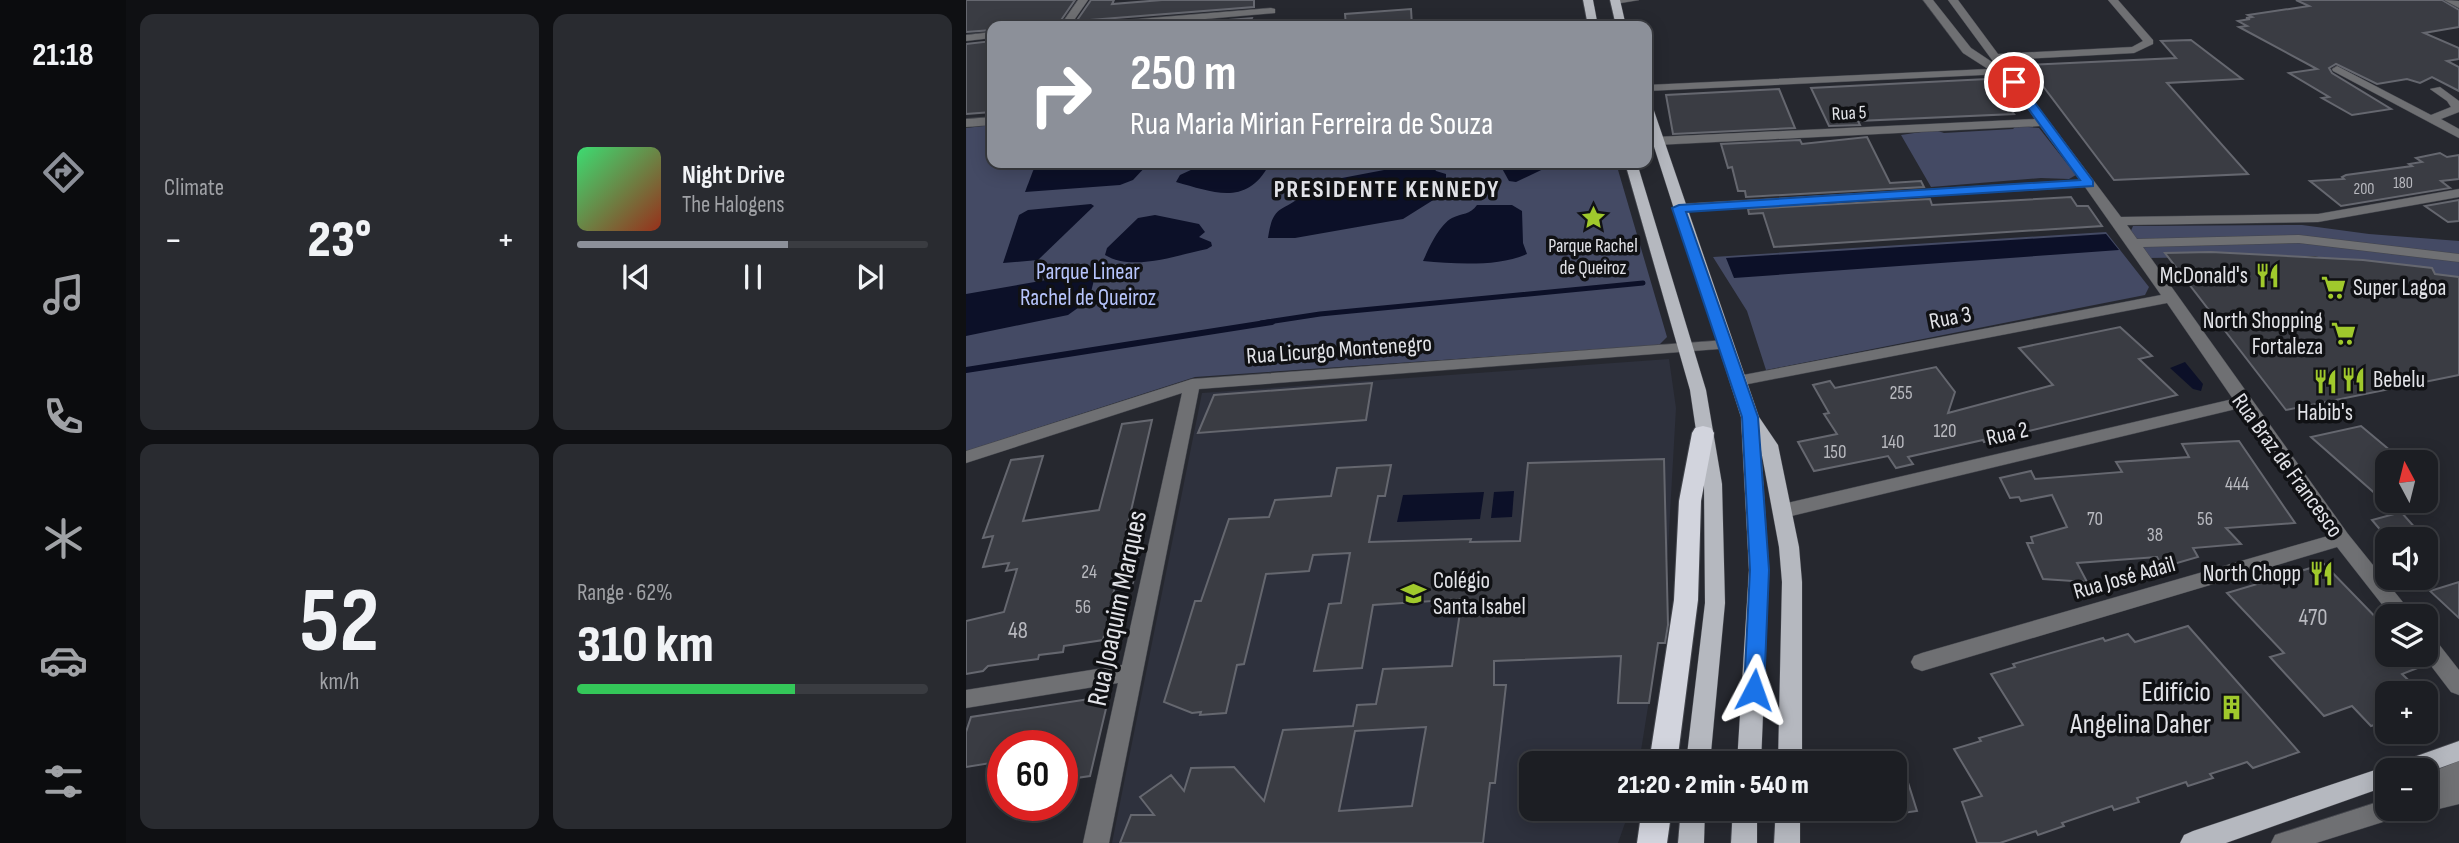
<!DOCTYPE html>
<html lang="en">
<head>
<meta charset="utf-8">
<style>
	:root { --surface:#1c1e23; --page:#292b30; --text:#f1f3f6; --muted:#a0a2a6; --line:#3a3c41; --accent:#8c9099 }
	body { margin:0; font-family:"Sofia Sans Condensed",sans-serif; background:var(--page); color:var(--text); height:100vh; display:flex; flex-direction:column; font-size:26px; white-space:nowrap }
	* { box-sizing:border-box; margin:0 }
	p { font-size:23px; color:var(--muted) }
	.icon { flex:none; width:38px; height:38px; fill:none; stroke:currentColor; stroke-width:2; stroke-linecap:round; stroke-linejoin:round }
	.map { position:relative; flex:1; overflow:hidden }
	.drawer { display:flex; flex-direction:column; gap:14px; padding:14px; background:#0f1013; width:840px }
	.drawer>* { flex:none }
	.hud { position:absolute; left:21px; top:21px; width:665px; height:147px; border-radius:14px; box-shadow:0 4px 18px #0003,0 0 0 2px var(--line); background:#8c9099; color:#fff; overflow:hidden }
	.needle { width:46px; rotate:353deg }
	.tools { position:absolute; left:1409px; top:450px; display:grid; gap:14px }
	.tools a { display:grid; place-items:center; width:63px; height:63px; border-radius:14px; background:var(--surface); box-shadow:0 4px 18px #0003,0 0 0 2px var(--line); font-size:35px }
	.speed { position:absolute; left:21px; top:730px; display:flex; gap:14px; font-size:35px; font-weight:700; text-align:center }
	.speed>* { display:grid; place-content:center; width:91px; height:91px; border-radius:50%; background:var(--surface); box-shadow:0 4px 18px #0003,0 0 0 2px var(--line); line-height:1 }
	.speed .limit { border:10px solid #d22; background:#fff; color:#111 }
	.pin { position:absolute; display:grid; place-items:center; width:60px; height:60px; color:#fff; margin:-30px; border:4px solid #fff; border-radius:50%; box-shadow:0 2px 7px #0007 }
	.me { position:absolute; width:77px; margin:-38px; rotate:4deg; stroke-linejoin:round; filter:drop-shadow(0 0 5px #0008) }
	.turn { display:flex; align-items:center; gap:24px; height:147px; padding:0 28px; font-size:32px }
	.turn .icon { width:91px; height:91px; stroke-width:2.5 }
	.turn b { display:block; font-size:49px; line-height:60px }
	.big { font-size:52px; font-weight:800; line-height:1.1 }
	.drawer .tile { flex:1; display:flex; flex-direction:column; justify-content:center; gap:10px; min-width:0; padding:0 24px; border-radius:14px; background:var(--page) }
	.drawer .dial { align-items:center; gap:0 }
	.dial b { font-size:91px; line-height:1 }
	.song { display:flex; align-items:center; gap:21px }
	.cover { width:84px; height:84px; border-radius:10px; background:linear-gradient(135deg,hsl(140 70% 55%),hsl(10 70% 35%)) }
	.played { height:7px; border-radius:4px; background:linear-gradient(90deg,var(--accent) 60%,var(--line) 60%) }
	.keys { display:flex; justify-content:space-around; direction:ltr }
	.heat { display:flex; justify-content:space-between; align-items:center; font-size:38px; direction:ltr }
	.charge { height:10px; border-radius:5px; background:linear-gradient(90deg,#34c759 62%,var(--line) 0) }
	.drawer .tiles { flex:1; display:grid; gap:14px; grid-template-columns:repeat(2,1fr) }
	.trip { position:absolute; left:553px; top:751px; width:388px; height:70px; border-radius:14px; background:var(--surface); box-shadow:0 4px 18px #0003,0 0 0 2px var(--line); font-weight:800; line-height:70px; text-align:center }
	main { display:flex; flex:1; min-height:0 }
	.tab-bar { display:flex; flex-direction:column; width:126px; justify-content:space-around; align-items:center; background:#0b0c0e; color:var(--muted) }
	.tab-bar .icon { width:49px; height:49px }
	.tab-bar .active { color:var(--accent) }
	.tab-bar b { font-size:32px; color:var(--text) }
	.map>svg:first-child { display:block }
	.built { fill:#2e313d }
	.green { fill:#444a64 }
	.water { fill:#0c1028 }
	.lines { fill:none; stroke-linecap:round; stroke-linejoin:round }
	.stream-far1 { stroke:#0c1028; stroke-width:5 }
	.stream { stroke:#0c1028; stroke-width:6 }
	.building { fill:#3a3c43; stroke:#65676f; stroke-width:2; fill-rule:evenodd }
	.minor-casing { stroke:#44464d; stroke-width:1 }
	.major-casing { stroke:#44464d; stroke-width:1 }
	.highway-casing { stroke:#44464d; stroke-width:2 }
	.minor { fill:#6f7073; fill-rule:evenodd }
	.major { fill:#b5b8bf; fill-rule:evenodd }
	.highway { fill:#d2d4dd; fill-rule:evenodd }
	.route { fill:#1a73e8; stroke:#114b97; stroke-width:2 }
	.labels { text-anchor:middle; stroke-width:7; stroke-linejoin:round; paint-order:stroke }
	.far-number-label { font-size:16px; fill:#b8b9bf }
	.far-street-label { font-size:19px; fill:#e2e3e8; stroke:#101114 }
	.far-poi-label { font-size:19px; fill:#e2e3e8; stroke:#101114 }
	.number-label { font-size:19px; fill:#b8b9bf }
	.park-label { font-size:23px; fill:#b7c5fc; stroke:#101114 }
	.poi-label { font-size:23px; fill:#e2e3e8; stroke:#101114; text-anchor:end }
	.street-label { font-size:23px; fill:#e2e3e8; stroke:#101114 }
	.near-number-label { font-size:23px; fill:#b8b9bf }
	.far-district-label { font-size:24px; font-weight:bold; letter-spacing:2px; fill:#e2e3e8; stroke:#101114 }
	.near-street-label { font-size:28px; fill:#e2e3e8; stroke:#101114 }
	.near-poi-label { font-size:28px; fill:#e2e3e8; stroke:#101114; text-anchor:end }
</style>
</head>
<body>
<main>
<nav class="tab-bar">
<b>21:18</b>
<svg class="icon active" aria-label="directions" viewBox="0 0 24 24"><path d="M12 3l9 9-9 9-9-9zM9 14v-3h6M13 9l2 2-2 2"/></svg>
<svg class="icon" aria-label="music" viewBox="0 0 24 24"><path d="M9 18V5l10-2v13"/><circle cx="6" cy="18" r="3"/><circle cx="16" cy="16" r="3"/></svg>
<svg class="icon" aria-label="phone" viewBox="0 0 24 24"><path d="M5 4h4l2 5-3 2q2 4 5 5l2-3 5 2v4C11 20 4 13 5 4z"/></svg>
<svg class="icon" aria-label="climate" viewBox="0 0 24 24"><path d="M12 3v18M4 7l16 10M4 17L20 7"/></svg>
<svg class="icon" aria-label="car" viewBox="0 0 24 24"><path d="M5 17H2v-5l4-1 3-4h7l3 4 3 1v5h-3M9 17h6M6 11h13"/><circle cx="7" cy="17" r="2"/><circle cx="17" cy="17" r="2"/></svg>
<svg class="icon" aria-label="filters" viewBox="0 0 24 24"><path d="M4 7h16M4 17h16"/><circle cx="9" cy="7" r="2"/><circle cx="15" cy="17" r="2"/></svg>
</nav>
<section class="drawer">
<div class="tiles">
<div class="tile"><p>Climate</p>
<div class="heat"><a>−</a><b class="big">23°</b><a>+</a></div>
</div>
<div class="tile">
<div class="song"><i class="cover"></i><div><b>Night Drive</b><p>The Halogens</p></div></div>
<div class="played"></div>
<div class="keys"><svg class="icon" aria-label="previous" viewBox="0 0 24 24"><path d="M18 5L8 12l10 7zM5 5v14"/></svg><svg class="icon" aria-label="pause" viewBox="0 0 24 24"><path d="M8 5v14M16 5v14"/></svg><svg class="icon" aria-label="next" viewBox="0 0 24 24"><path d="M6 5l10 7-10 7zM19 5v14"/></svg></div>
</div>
<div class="tile dial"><b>52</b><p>km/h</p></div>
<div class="tile"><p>Range · 62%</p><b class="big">310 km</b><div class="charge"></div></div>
</div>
</section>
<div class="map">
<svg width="1493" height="843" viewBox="0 0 1493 843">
	<rect width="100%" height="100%" fill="#26282f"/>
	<!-- built -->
	<path class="built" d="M703 359 710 408 702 549 693 638 673 763H565V808L664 809 652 843H146L236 393Z"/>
	<!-- green -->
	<g class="green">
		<path d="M26 125V163H650L701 337 693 345 229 377 0 451V128Z"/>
		<path d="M1050 126 1073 128 1110 175 1103 179 1075 178 965 187 935 135 969 130 978 133 1047 129Z"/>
		<path d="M1336 225 1403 234 1493 241V277L1407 272 1349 256 1181 258 1164 233 1167 226H1173Z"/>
		<path d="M1140 232 1183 287 1179 295 800 370 781 311 747 257Z"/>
	</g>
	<!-- water -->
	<g class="water">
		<path d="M70 163H183L167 180 154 185 59 192Z"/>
		<path d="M227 163H302L303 165C280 207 247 192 210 182L214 175 227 169Z"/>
		<path d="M455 163H465L470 171 480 174V192L437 219 329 238H302C307 204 315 213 337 195L333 191 339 185Z"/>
		<path d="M533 163H590L550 182 543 181Z"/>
		<path d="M125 204 128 206 72 260 37 263 53 215 62 210Z"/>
		<path d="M511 205H546L556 211 557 243 561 254C530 267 490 264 457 261 463 248 473 225 486 218 496 213 504 215 511 205Z"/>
		<path d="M189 215 233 224 239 232 233 237 245 242 246 246 241 249C211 255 167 272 139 255L141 248 172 218Z"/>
		<path d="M1140 234 1153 250 768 278 760 258Z"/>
		<path d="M109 275 128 280 123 300 102 315 0 336V294Z"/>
		<path d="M1219 362 1237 384 1235 391 1227 389 1204 368Z"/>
		<path d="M548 491 546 517 525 518 528 492Z"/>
		<path d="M518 492 514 519 431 522 437 495Z"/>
	</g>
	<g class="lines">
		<!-- stream-far1 -->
		<path class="stream-far1" d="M295 323 354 314 677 283"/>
		<!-- stream -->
		<path class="stream" d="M0 370 306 322"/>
	</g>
	<!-- building -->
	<g class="building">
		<path d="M0 0H109L91 26H26V30L0 32Z"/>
		<path d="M125 0H148L146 4 196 0H288V7L124 20 117 26H107Z"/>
		<path d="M1330 0H1476L1493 10V27L1458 33 1493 48V59L1481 61 1493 67V91L1466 77 1454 83 1441 79 1411 84 1370 64 1363 68 1366 73 1425 109 1386 115 1356 98 1363 97 1323 73 1351 69 1273 27 1281 26 1272 21 1284 19 1280 18 1286 17 1282 15 1343 6Z"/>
		<path d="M445 9 446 26H380L379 14Z"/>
		<path d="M286 18 283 26H186Z"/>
		<path d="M1225 40 1276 79 1201 83 1282 174 1148 180 1061 65 1210 58 1195 41Z"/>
		<path d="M26 41V112L0 114V44Z"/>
		<path d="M1021 79 1048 114 892 121 894 125 863 126 845 88Z"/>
		<path d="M813 89 829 128 707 134 700 95Z"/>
		<path d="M901 137 924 183 955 181 958 187 780 197 779 191H772L766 167 762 168 755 144 834 140 836 144Z"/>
		<path d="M1474 153 1481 157 1493 155V179L1475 181 1484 188 1375 206 1344 181 1378 179 1376 177 1380 175 1446 166 1443 164 1456 162 1450 158Z"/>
		<path d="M1105 197 1111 206H1122L1136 226 808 247 797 213 783 214 782 209 964 199 966 205Z"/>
		<path d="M1493 200V221L1482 222 1459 206Z"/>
		<path d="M1245 252 1397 260 1466 268 1469 274 1493 277V375L1320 410 1199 253Z"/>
		<path d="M1154 327 1186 356 1173 359 1211 395 1018 442 1017 440 942 457 947 464 930 468 922 456 848 471 832 442 871 434 858 414 863 413 847 385 864 381 869 388 970 367 989 392 982 413 1087 385 1053 348Z"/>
		<path d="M406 383 400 420 232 433 248 395Z"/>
		<path d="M186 420 155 554 173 551 167 583 149 586 137 640 98 646 97 652 73 655 72 659 22 666 17 671 0 674V621L38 612 51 569 40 571 43 563 17 567 27 536 17 538 45 460 77 456 57 521 133 510 156 424Z"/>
		<path d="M1395 426 1438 462H1421V504L1345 437Z"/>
		<path d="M1273 441 1329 523 1260 528 1275 544 1227 548 1232 557 1197 567 1191 557 1111 563 1121 582 1077 579 1061 543H1067L1065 537 1101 527 1086 495 1055 501 1053 497 1044 498 1034 478 1065 471 1069 479 1156 472 1150 462 1223 457 1216 444Z"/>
		<path d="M698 459 702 625 699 643H692L683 703H652L655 656 528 661V685H540L529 783H524L517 843H154L165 815H188L174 797 205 775 218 791 225 768 268 767 298 801 317 730 387 726 391 705 410 704 417 669 486 666 496 599 407 605 396 668 348 671 363 604 375 603 384 553 347 555 343 571 300 574 278 664 271 665 260 713 234 715 235 712 226 713 198 702 229 601H235L263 519 303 517 309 500 365 496 371 468 425 465 419 496H412L403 542 505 539 504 542 554 541 562 463ZM460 727 446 806 373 811 389 731Z"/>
		<path d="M1432 513H1436L1459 539H1422L1406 520Z"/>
		<path d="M1358 564 1421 629V654H1442L1454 667 1436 674 1456 693H1421V721L1405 726 1386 706 1358 716 1304 657 1318 653 1261 593Z"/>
		<path d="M1493 582V618L1464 591Z"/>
		<path d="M1222 626 1333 752 1287 768 1281 762 1269 766 1244 774 1247 778 1222 786 1220 782 1171 798 1173 802 1148 810 1146 806 1096 823 1098 826 1072 835 1070 831 1034 843H1011L996 802 1016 796 988 749 1015 741 1013 738 1057 725 1025 674 1049 667 1047 664 1137 638 1139 641 1162 634 1169 642Z"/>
		<path d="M143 696 124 776 96 780V746H37V761L0 767V732L5 717Z"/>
		<path d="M929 754H933L951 811 929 814Z"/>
	</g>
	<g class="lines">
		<defs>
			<g id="minor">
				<path d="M112 0H122L104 26H94Z"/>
				<path d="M645 0H673L649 4Z"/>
				<path d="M957 0H967L1005 48 1029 64 982 0H992L1032 54 1166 47 1177 41 1142 0H1152L1187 40V44L1168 53 1037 60 1155 217 1352 214 1493 189V197L1352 222 1161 225 1171 239 1333 235 1493 254V262L1333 243 1177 247 1382 534 1448 616H1425L1371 547 956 671 948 668 945 662 948 656 956 653 1362 536 1274 408 817 518 810 516 807 511 810 506 817 504 1267 399 1201 303 772 386 766 385 764 381 772 376 1195 295 1119 187 708 211 706 208 713 204 1114 180 1074 126 690 145 684 141 690 137 1069 119 1037 74 681 91V85L1022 69 997 53Z"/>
				<path d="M1478 0 1493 1V8Z"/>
				<path d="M305 8 309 9V13L158 26H119L124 23Z"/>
				<path d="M26 32V38L0 41V35Z"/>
				<path d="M1371 66 1465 115 1485 107 1481 101 1464 89 1474 87 1493 101V112L1475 119 1493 129V138L1367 71 1366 69Z"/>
				<path d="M26 117V125L0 127V119Z"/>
				<path d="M760 340 768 345 766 348 233 389 143 843H117L152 683 0 708V690L156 665 216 393 0 463V451L226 379Z"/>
				<path d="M1460 636 1468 638 1493 670V695L1485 692 1456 654H1460Z"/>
				<path d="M1493 761V804L1460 812 1451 809 1460 808V774Z"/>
				<path d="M1421 799V808H1439L1436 816 1350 843H1305L1309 835Z"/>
			</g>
			<g id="major">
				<path d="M617 0H627L632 26H622Z"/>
				<path d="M644 0H654L660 26H650Z"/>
				<path d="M681 104 687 108 793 417 812 445 833 547 836 582V763H812L816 582 813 547 795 450 803 570 795 763H771L783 570 775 417 681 125Z"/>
				<path d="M659 163H671L740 390 756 484 759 603 744 763H720L739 603 738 484 724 390Z"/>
				<path d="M1493 741V761L1460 773V770H1421V786L1260 843H1214L1218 835 1227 831 1421 766 1428 768 1431 763Z"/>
				<path d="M715 808H739L738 843H712Z"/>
				<path d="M767 808H791V843H765Z"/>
				<path d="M810 808H834V843H808Z"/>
			</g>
			<g id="highway">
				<path d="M737 426 745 428 748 433 735 501 732 600 711 763H683L708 600 713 501 726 433 729 428Z"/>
				<path d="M676 808H706L701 843H671Z"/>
			</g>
		</defs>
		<!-- minor casing -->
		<use href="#minor" class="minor-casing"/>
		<!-- major casing -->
		<use href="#major" class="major-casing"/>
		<!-- highway casing -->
		<use href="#highway" class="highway-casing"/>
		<!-- minor -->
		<use href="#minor" class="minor"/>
		<!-- major -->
		<use href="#major" class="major"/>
		<!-- highway -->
		<use href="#highway" class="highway"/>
	</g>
	<!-- route -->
	<path class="route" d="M1048 79 1052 80 1127 181V186L720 212 792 417 803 570 798 690 795 696 788 698 781 696 778 690 784 570 776 417 706 208 713 205 1114 180 1043 82Z"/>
	<!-- icons -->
	<defs>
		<symbol id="sight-bare" viewBox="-9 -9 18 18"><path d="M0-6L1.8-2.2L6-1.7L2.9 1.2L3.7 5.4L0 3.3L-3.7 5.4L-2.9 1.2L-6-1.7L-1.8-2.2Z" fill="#a0c92c" stroke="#101114" stroke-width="2.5" paint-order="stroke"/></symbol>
		<symbol id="restaurant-bare" viewBox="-9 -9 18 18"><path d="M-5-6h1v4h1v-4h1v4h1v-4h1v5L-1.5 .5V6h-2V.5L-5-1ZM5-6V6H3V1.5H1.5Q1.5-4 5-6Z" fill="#a0c92c" stroke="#101114" stroke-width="2.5" paint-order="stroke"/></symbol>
		<symbol id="supermarket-bare" viewBox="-9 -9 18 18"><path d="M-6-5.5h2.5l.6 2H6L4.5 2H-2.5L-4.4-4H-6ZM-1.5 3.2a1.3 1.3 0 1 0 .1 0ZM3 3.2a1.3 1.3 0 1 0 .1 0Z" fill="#a0c92c" stroke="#101114" stroke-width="2.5" paint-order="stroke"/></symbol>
		<symbol id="school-bare" viewBox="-9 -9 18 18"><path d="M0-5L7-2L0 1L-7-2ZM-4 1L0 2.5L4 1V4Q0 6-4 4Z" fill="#a0c92c" stroke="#101114" stroke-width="2.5" paint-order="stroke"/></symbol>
		<symbol id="building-bare" viewBox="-9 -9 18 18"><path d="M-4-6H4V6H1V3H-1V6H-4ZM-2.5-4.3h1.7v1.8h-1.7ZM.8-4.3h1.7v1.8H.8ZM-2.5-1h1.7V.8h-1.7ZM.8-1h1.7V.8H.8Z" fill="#a0c92c" stroke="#101114" stroke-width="2.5" paint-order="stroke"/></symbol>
	</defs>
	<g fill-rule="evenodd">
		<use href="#sight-bare" x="610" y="200" width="35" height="35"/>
		<use href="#restaurant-bare" x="1284" y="258" width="35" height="35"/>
		<use href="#supermarket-bare" x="1350" y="270" width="35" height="35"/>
		<use href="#supermarket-bare" x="1360" y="316" width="35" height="35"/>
		<use href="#restaurant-bare" x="1370" y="362" width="35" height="35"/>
		<use href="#restaurant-bare" x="1342" y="364" width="35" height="35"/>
		<use href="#restaurant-bare" x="1338" y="556" width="35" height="35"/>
		<use href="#school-bare" x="430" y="576" width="35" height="35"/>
		<use href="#building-bare" x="1248" y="690" width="35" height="35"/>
	</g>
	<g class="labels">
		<!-- far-number labels -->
		<g class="far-number-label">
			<text x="1437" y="188">180</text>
			<text x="1398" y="194">200</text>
		</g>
		<!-- far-street labels -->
		<g class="far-street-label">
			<text transform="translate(883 112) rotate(-3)" y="7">Rua 5</text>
		</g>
		<!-- far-poi labels -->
		<g class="far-poi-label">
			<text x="627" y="252">Parque Rachel<tspan x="627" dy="22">de Queiroz</tspan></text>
		</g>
		<!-- number labels -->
		<g class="number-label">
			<text x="935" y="399">255</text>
			<text x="979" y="437">120</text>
			<text x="927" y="448">140</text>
			<text x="869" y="458">150</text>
			<text x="1271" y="490">444</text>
			<text x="1129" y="525">70</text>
			<text x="1239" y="525">56</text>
			<text x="1189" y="541">38</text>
			<text x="123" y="578">24</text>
			<text x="117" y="613">56</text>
		</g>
		<!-- park labels -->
		<g class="park-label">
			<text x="122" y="279">Parque Linear<tspan x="122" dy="26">Rachel de Queiroz</tspan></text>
		</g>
		<!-- poi labels -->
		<g class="poi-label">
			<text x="1282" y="283">McDonald's</text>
			<text x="1387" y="295" text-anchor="start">Super Lagoa</text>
			<text x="1357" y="328">North Shopping<tspan x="1357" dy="26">Fortaleza</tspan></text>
			<text x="1407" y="387" text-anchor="start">Bebelu</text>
			<text x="1359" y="420" text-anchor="middle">Habib's</text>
			<text x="1335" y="581">North Chopp</text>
			<text x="467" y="588" text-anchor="start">Colégio<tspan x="467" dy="26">Santa Isabel</tspan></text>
		</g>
		<!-- street labels -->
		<g class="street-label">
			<text transform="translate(984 317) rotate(-11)" y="8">Rua 3</text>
			<text transform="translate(373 349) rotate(-4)" y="8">Rua Licurgo Montenegro</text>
			<text transform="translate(1041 433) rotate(-13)" y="8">Rua 2</text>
			<text transform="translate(1322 465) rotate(54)" y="8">Rua Braz de Francesco</text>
			<text transform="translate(1158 577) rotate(-16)" y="8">Rua José Adail</text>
		</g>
		<!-- near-number labels -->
		<g class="near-number-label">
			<text x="1347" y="625">470</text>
			<text x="52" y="638">48</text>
		</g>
		<!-- far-district labels -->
		<g class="far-district-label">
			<text x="421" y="197">PRESIDENTE KENNEDY</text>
		</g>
		<!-- near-street labels -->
		<g class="near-street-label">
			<text transform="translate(150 608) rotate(-78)" y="10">Rua Joaquim Marques</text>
		</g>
		<!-- near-poi labels -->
		<g class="near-poi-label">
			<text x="1245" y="701">Edifício<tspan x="1245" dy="32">Angelina Daher</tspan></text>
		</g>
	</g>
</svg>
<div class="tools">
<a><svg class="needle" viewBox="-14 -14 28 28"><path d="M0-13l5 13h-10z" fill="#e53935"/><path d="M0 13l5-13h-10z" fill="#a0a2a6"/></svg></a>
<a><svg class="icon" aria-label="sound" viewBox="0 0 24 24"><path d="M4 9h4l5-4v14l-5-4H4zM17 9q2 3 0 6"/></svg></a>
<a><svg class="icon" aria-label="layers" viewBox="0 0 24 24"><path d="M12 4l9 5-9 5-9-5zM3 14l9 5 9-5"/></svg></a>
<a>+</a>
<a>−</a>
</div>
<div class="speed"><div class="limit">60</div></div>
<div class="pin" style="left:1048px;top:82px;background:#d93025"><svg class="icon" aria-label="arrive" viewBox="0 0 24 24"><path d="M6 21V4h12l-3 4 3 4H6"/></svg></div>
<svg class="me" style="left:788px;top:690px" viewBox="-20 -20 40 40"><path d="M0-17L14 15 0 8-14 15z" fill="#1a73e8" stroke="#fff" stroke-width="4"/></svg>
<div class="trip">21:20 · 2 min · 540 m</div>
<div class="hud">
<div class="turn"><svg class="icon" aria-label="right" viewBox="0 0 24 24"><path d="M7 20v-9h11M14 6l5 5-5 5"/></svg><div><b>250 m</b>Rua Maria Mirian Ferreira de Souza</div></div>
</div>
</div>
</main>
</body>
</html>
